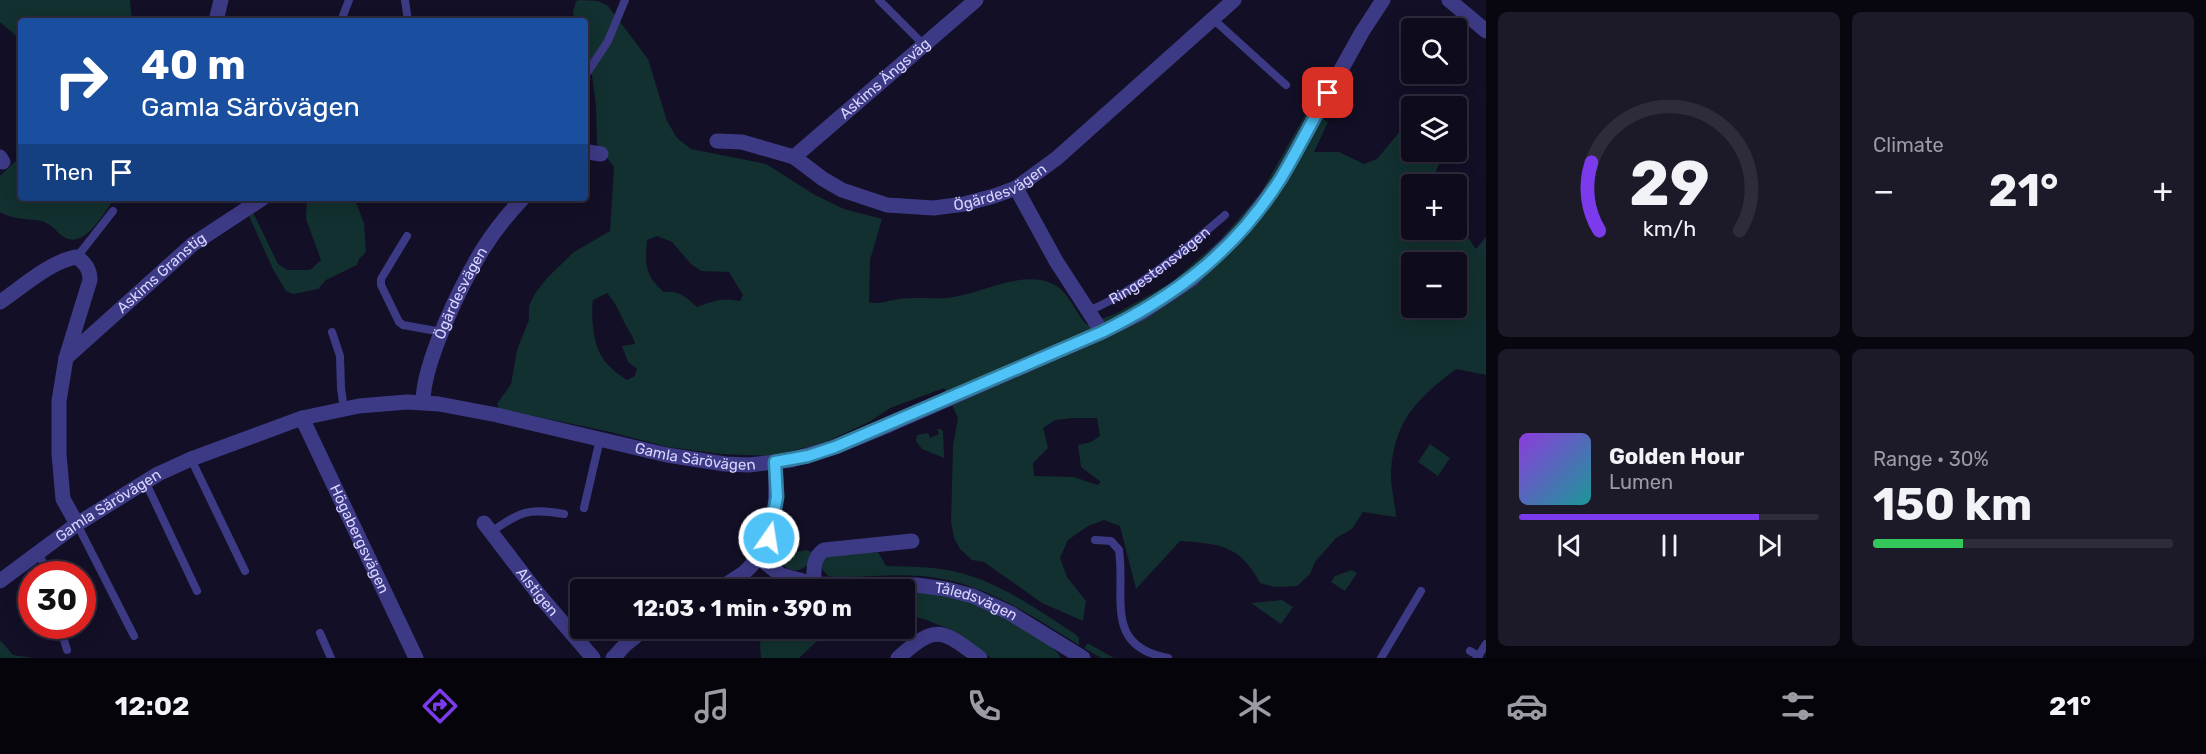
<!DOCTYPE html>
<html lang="en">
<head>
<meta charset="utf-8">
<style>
	:root { --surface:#0e0b1c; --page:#1c1929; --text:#f1f3f6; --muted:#9b9ba3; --line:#2e2b3b; --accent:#7c3aed }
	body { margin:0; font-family:Rubik,sans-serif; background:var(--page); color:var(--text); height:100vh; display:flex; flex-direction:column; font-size:22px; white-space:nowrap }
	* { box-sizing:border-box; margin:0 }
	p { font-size:20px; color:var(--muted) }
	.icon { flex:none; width:33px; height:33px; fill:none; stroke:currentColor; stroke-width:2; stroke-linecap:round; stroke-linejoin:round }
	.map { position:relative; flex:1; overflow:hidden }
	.side { display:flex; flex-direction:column; gap:12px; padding:12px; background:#08060f; width:720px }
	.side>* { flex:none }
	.top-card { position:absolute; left:18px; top:18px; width:570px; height:183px; border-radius:6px; box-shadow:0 3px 15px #0003,0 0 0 2px var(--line); background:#1a4fa0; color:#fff; overflow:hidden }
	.controls { position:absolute; left:1401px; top:18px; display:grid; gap:12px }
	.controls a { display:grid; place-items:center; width:66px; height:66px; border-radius:6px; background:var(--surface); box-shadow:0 3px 15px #0003,0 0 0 2px var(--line); font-size:30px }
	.speed { position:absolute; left:18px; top:561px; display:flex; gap:12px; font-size:30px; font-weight:700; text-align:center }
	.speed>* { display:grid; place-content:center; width:78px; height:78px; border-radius:50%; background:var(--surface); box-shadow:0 3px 15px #0003,0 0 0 2px var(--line); line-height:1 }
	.speed .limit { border:9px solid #d22; background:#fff; color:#111 }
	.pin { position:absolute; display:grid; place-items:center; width:51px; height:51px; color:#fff; margin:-26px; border-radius:12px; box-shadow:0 3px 9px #0006 }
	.me { position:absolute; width:66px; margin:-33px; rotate:13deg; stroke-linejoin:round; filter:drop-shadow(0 0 4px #0008) }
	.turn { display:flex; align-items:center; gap:21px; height:126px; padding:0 24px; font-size:27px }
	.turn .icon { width:78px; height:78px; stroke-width:2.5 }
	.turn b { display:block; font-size:42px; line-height:51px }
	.then { display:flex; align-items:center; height:57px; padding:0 24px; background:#0003; gap:12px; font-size:22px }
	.big { font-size:45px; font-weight:700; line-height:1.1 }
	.side .card { flex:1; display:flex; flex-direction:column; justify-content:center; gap:9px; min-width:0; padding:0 21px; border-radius:9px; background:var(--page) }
	.side .dial { align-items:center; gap:0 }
	.dial svg { height:156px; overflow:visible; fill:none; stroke:var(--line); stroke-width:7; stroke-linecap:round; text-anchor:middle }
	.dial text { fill:var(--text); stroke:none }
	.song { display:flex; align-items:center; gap:18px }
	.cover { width:72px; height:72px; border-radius:9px; background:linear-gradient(135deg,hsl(270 70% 55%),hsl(180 70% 35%)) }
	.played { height:6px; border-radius:3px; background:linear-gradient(90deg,var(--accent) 80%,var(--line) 80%) }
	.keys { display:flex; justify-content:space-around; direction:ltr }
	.heat { display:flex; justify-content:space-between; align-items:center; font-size:33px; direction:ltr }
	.charge { height:9px; border-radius:4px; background:linear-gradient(90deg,#34c759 30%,var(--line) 0) }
	.side .tiles { flex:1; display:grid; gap:12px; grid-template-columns:repeat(2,1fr) }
	.trip { position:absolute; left:570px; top:579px; width:345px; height:60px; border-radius:6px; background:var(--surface); box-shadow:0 3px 15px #0003,0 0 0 2px var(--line); font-weight:700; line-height:60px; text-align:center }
	.tab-bar { display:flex; height:96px; justify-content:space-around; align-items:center; background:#06040b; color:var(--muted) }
	.tab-bar .icon { width:42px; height:42px }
	.tab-bar .active { color:var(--accent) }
	.tab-bar b { font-size:27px; color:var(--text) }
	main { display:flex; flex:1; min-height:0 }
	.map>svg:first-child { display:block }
	.green { fill:#12302f; fill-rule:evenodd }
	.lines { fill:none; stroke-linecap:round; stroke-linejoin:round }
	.service { stroke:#3d3a85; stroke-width:8 }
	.minor { stroke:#3d3a85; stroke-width:15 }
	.tertiary { stroke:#3d3a85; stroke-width:15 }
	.route-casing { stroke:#337fa1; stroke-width:15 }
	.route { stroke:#4fc3f7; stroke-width:10 }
	.labels { text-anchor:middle; stroke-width:6; stroke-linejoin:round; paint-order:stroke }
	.street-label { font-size:15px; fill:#d9d4ff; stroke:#130f26 }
</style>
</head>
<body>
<main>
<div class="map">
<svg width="1486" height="658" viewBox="0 0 1486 658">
	<rect width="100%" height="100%" fill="#130f26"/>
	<!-- green -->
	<g class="green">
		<path d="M0 0H130L132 21H21V40L0 22Z"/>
		<path d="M580 0 598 1 608 6 648 59 667 121 677 138 691 149 766 164 815 195 844 209 882 219 870 260 869 302C880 305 889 300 900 299 916 297 931 299 947 298 979 295 1019 270 1051 283 1070 291 1074 312 1087 325L1117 313 1171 283 1220 240 1260 194 1308 110 1328 122 1314 152H1339L1364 164 1377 159 1411 118 1412 152H1444L1433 178 1435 184H1412V230H1456L1457 222 1476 249 1486 237V375L1456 369C1417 399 1395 419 1391 471 1390 485 1395 502 1396 517L1363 512 1352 529 1336 538 1315 562 1310 574 1297 586 1275 587 1260 583C1240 545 1220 544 1180 541L1136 589 1120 526 1104 520 1088 526 1068 540 1060 558 1067 577 1086 601 1083 621 1042 603 984 562 972 560 960 549 954 538 951 522 953 446 958 418 944 388 890 408 871 421 824 443 771 456 721 454 668 447 606 431 499 409 497 404 511 384 517 350 529 320V306L534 295 547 278 574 252 610 231 614 167 597 144 596 106 592 75 585 56V21H575L573 11 576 1ZM657 236 672 242 691 264 701 271 729 272 743 295 740 301C724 297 712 301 697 307 686 297 679 290 664 292 645 276 645 264 647 240ZM1412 262H1456V308H1412ZM607 293C617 305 618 309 624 322 628 330 633 335 635 344L622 346 628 362 637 369 635 376 627 380C618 374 608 367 602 357 593 344 591 316 593 300ZM1073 418H1097L1100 436 1091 442 1078 445 1081 467 1101 482 1097 485 1074 477 1034 476 1033 463 1048 448 1043 428 1055 420Z"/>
		<path d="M21 156V198H115C104 212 85 250 64 237 56 232 51 223 41 221 27 218 13 220 0 212V176Z"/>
		<path d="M307 198H360L356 203 364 223 366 252 359 259 357 265 326 280 318 289 293 294 286 291 273 269 248 214 252 210 278 264 287 270H310L321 260 306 219Z"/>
		<path d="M937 429H940L943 431 944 458 922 449 916 441 917 435 928 433 930 438 939 434Z"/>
		<path d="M1430 444 1450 458 1438 476 1418 462Z"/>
		<path d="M806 550 812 552 810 563C798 574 790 572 779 562L787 554Z"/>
		<path d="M878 552 886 566C909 567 934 566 956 572 1000 582 1038 610 1075 634L1079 638V645C1028 614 981 580 920 576 889 573 859 579 828 576L821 568 825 556Z"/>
		<path d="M1352 570 1357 573 1345 591 1331 582 1335 576Z"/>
		<path d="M905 590C923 593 943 594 961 599 984 605 1050 638 1061 658H991L956 632 924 619 905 615Z"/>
		<path d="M1282 600 1293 607 1281 624 1251 603Z"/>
		<path d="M759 629V628L830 629 799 658H761Z"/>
		<path d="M0 640 13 655 33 658H0Z"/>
		<path d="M1087 644H1089L1114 658H1101L1084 648Z"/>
	</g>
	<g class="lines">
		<!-- service -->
		<g class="service">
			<path d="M405 0 408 21"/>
			<path d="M879 0 924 45"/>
			<path d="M1213 19 1286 85"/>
			<path d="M341 21 349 0"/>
			<path d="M585 76 608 41 625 0"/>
			<path d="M407 236 381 279V285L399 322 403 325 442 332"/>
			<path d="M77 257 113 211"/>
			<path id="s1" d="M1089 311C1141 288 1182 252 1225 215"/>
			<path d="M332 332 340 356 341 388 344 409"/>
			<path d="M191 459 245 571"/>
			<path d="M145 481 197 591"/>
			<path d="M584 508 600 439"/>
			<path d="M77 524 134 636"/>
			<path d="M491 532C522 511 527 508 564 514"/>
			<path d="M1095 540 1111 541 1119 550C1126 597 1103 646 1168 658"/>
			<path d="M38 554 43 562 46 574"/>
			<path d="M60 626 67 650"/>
			<path d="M320 633 331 658"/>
			<path d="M1470 651 1479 656"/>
			<path d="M1381 658 1421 591"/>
			<path d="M1477 658 1486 644"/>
		</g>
		<!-- minor -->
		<g class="minor">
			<path d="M1449 0 1486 31"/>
			<path d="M216 21 221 0"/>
			<path id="s2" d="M717 141 742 142 794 157 823 179 842 190 887 205 934 208 964 204 994 196 1016 188 1057 158 1234 0"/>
			<path d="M585 153 588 152 601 154"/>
			<path d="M0 157 3 162"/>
			<path id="s3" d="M794 157 976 0"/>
			<path d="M1016 188 1056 261 1102 332"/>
			<path d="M0 302C21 288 52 260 77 257 85 263 90 269 90 280L66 358 59 401V454L63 499 77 524"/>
			<path id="s4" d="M66 358 193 244 263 198"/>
			<path id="s5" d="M423 402C423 362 462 283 483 249 495 230 508 214 523 198"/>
			<path id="s6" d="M302 418 416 658"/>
			<path id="s7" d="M484 523 539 595 593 658"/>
			<path id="s8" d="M758 557 781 575 814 584 916 585 946 589 973 596 1010 613 1083 658"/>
			<path d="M814 584C814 571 812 558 824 550L912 541"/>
			<path d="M717 590C726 584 736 579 745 572 776 544 778 502 775 462"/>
			<path d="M613 658 625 645 646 628"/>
			<path d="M898 658C936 624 941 629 980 658"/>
		</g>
		<!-- tertiary -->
		<path class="tertiary" id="s9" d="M0 581 77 524 158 474 191 459 302 418 359 406 407 402 439 404 497 415 667 455 725 464 749 465 791 460 835 447 889 425 1102 332 1141 313 1192 279 1243 229 1280 180 1362 32 1383 0"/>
	</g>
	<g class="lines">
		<defs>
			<path id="route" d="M769 538 777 497 775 462 808 456 835 447 1102 332C1177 295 1236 250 1281 178 1298 150 1312 121 1328 93"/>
		</defs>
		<!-- route casing -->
		<use href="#route" class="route-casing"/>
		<!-- route -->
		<use href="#route" class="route"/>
	</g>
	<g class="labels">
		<!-- street labels -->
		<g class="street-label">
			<text dy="5" stroke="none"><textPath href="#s3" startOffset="120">Askims Ängsväg</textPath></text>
			<text dy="5" stroke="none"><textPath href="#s2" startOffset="302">Ögärdesvägen</textPath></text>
			<text dy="5" stroke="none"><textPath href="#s1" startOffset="84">Ringestensvägen</textPath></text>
			<text dy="5" stroke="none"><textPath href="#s4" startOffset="128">Askims Granstig</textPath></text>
			<text dy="5" stroke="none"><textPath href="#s5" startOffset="116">Ögärdesvägen</textPath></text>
			<text dy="5" stroke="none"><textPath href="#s9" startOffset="746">Gamla Särövägen</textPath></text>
			<text dy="5" stroke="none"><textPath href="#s9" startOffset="132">Gamla Särövägen</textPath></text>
			<text dy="5" stroke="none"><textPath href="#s6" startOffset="134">Högabergsvägen</textPath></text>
			<text dy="5" stroke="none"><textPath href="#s7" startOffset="87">Alstigen</textPath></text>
			<text dy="5" stroke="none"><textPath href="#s8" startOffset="228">Tåledsvägen</textPath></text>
		</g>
	</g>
</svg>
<div class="controls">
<a><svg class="icon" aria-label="search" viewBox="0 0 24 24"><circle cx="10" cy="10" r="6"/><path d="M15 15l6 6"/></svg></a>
<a><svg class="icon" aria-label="layers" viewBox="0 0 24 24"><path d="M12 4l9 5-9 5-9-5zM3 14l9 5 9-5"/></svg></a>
<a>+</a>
<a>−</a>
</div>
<div class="speed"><div class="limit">30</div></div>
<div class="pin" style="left:1328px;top:93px;background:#d93025"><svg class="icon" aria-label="arrive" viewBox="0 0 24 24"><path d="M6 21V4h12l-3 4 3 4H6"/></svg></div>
<svg class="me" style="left:769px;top:538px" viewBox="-20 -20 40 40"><circle r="17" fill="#4fc3f7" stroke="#fff" stroke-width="3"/><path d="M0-11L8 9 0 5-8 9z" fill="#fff"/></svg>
<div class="trip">12:03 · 1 min · 390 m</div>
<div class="top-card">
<div class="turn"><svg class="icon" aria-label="right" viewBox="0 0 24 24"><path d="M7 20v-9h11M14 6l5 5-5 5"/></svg><div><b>40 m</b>Gamla Särövägen</div></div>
<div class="then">Then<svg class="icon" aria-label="arrive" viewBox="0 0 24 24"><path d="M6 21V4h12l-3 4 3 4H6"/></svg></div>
</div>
</div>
<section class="side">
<div class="tiles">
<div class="card dial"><svg viewBox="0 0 100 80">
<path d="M14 69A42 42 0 1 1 86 69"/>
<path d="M14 69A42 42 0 0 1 10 34" stroke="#7c3aed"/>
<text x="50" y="56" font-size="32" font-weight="700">29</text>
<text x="50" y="72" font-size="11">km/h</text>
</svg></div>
<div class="card"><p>Climate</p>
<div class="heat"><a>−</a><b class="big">21°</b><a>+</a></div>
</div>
<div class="card">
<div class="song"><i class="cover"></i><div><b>Golden Hour</b><p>Lumen</p></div></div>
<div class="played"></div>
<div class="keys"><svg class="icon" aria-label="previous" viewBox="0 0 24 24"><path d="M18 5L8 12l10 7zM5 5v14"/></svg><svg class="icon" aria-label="pause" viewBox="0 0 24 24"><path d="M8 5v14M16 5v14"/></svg><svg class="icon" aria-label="next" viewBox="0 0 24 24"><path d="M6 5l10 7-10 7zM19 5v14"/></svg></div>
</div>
<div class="card"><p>Range · 30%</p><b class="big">150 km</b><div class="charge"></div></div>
</div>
</section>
</main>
<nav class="tab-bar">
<b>12:02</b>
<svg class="icon active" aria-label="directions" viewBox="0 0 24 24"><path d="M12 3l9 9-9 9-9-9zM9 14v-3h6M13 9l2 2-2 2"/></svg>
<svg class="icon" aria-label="music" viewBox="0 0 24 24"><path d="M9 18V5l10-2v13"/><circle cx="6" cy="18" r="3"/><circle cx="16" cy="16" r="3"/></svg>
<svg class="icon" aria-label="phone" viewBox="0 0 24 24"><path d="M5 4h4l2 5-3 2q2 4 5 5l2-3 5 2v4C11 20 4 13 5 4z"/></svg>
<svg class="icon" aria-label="climate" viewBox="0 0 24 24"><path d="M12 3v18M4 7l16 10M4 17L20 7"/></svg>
<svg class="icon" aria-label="car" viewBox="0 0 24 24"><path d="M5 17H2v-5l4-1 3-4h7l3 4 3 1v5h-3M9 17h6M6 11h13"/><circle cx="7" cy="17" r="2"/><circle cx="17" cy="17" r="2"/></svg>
<svg class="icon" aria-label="filters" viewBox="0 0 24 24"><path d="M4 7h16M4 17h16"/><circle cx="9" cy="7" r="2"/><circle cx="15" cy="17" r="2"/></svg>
<b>21°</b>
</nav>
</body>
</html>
